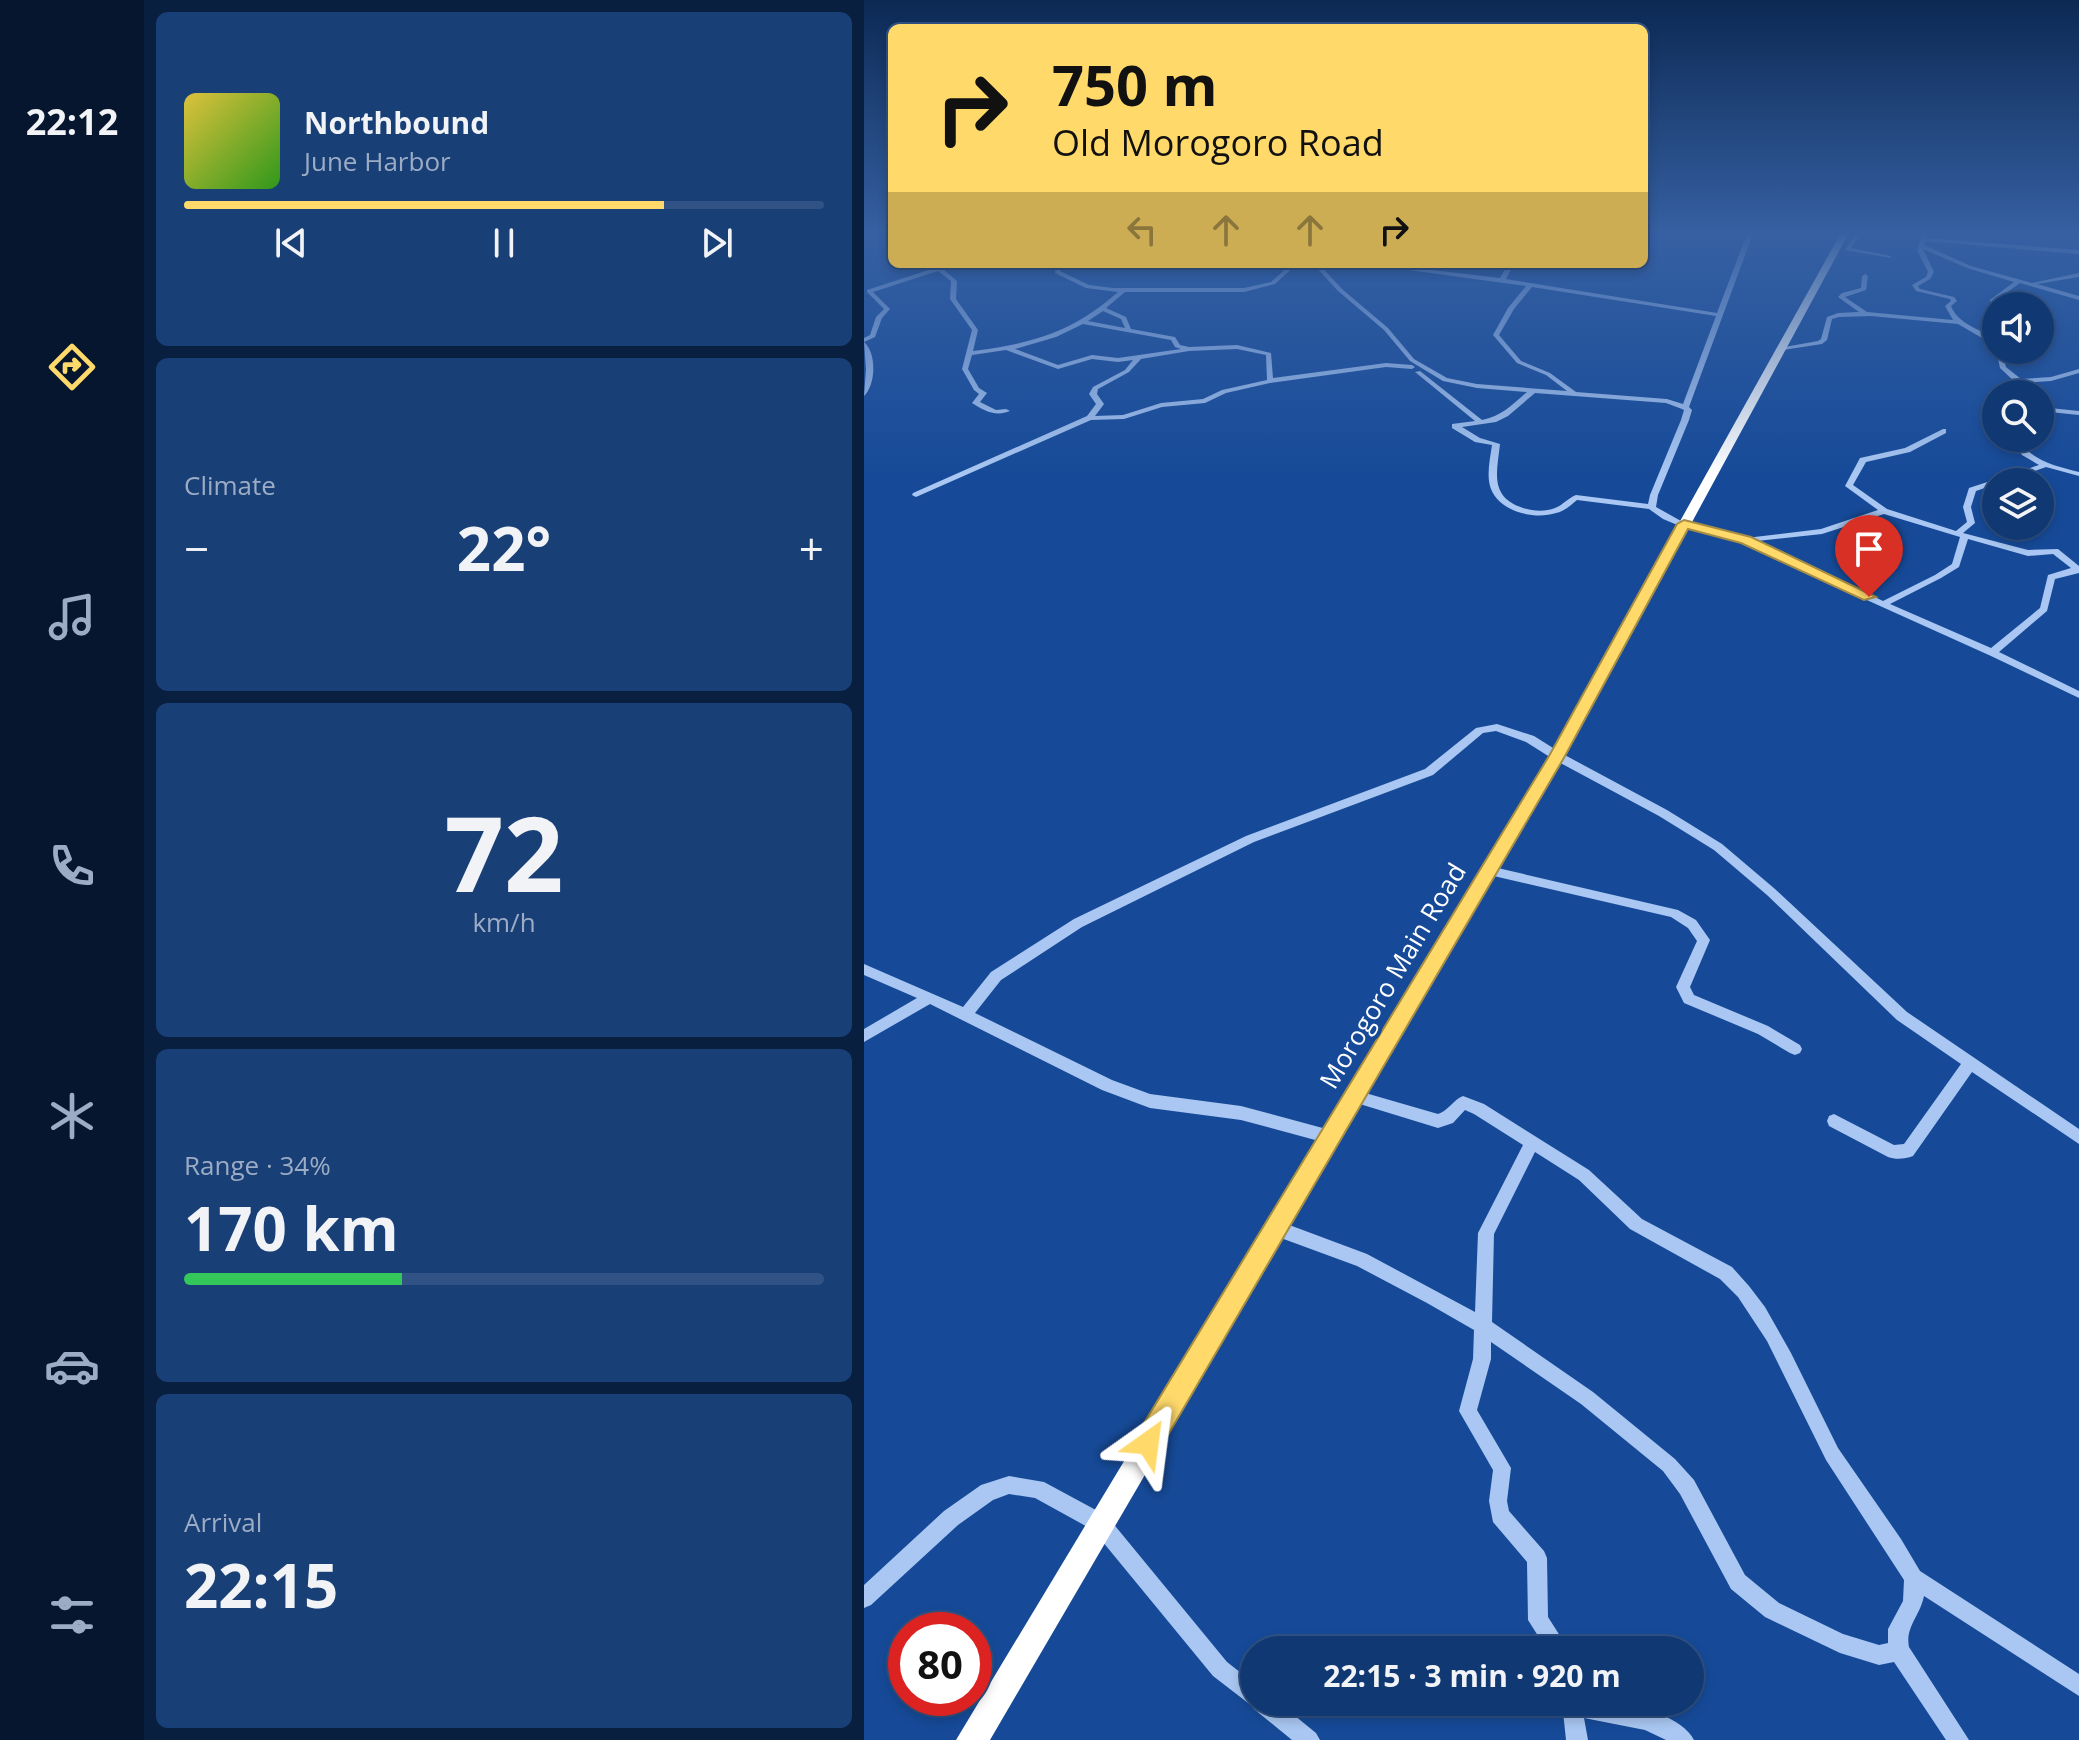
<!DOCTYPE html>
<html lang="en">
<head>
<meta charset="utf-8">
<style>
	:root { --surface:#103872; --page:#193f77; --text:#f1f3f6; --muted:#9cacc4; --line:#305284; --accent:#ffd96a }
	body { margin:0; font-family:"Open Sans",sans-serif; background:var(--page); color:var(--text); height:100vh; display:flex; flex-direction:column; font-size:30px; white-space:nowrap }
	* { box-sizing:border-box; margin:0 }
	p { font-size:26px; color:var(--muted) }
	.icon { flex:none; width:44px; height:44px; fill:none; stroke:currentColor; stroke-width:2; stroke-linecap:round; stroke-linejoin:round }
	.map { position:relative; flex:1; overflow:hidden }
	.side { display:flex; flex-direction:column; gap:12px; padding:12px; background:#091f3f; width:720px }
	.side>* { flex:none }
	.top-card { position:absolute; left:24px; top:24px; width:760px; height:244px; border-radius:12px; box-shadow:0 4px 12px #0003,0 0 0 2px var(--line); background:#ffd96a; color:#111; overflow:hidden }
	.buttons { position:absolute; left:1118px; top:292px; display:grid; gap:16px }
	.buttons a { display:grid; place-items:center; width:72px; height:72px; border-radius:50%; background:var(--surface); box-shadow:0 4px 12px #0003,0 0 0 2px var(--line); font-size:40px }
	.speed { position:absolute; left:24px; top:1612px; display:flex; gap:16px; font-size:40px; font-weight:700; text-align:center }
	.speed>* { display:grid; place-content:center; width:104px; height:104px; border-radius:50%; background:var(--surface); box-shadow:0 4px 12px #0003,0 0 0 2px var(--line); line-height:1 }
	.speed .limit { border:12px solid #d22; background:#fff; color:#111 }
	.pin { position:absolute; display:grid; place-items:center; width:68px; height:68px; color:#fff; margin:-82px -34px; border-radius:50% 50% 50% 0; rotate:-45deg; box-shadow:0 0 8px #0007 }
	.pin .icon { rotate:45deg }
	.me { position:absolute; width:88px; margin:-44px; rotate:31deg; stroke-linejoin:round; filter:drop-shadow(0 0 6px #0008) }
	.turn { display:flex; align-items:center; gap:28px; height:168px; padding:0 32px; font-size:36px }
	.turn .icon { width:104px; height:104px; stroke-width:2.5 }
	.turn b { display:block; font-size:56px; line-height:68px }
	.lanes { display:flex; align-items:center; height:76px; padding:0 32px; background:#0003; justify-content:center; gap:40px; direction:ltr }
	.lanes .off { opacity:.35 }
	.big { font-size:60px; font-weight:700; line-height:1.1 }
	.side .tile { flex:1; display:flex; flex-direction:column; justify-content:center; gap:12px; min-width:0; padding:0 28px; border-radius:12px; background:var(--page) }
	.side .dial { align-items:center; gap:0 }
	.dial b { font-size:104px; line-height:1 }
	.song { display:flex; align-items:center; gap:24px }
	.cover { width:96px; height:96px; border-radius:12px; background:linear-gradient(135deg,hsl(50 70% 55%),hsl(110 70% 35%)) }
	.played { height:8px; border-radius:4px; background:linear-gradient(90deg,var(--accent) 75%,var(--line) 75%) }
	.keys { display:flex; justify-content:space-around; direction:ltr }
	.heat { display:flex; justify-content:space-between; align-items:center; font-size:44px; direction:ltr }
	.charge { height:12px; border-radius:6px; background:linear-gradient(90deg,#34c759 34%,var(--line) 0) }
	.trip { position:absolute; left:376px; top:1636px; width:464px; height:80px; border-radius:40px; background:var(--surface); box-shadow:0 4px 12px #0003,0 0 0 2px var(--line); font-weight:700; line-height:80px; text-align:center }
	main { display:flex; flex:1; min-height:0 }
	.tab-bar { display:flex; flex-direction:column; width:144px; justify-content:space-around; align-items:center; background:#06162e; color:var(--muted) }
	.tab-bar .icon { width:56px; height:56px }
	.tab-bar .active { color:var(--accent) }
	.tab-bar b { font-size:36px; color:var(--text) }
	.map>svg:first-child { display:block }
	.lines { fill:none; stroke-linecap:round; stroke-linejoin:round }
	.minor { fill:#a9c7f2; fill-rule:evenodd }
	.highway { fill:#fff; fill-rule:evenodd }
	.route { fill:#ffd96a; stroke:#a68d45; stroke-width:2 }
	.labels { text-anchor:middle; stroke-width:8; stroke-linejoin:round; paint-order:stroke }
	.street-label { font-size:26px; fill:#fff; stroke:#164a98 }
</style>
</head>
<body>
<main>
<nav class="tab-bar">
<b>22:12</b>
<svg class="icon active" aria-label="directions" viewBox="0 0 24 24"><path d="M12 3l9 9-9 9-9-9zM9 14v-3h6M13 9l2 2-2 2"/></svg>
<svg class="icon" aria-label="music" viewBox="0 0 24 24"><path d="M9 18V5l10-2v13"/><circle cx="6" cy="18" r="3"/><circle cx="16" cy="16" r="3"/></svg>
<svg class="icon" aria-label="phone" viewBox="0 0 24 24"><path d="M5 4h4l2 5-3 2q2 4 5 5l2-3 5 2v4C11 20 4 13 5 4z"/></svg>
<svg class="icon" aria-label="climate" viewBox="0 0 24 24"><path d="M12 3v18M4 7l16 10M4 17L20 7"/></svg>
<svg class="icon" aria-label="car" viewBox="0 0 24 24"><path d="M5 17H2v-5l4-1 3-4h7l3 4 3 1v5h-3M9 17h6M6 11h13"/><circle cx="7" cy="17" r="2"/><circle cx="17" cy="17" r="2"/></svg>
<svg class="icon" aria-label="filters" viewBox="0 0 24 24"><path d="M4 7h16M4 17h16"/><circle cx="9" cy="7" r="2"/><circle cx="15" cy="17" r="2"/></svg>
</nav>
<section class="side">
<div class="tile">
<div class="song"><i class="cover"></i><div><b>Northbound</b><p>June Harbor</p></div></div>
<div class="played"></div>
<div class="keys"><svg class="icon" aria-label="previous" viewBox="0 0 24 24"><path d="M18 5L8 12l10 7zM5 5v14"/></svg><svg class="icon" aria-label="pause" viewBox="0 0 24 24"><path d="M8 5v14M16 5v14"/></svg><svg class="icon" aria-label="next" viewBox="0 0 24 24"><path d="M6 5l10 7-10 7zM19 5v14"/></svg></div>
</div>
<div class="tile"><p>Climate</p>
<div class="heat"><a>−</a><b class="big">22°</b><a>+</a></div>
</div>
<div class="tile dial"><b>72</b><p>km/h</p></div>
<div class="tile"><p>Range · 34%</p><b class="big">170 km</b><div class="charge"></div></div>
<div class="tile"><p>Arrival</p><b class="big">22:15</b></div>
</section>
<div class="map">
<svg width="1215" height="1740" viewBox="0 0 1215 1740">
	<rect width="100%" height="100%" fill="#164a98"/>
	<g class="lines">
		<!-- minor -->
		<g class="minor">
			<path d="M884 231H890L825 407 828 410 825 420 794 495 792 507 817 521 882 538 957 529 1014 510 981 486 996 458 1041 448 1079 429H1082V433L1046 452 1002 462 989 485 1023 509 1092 531 1103 522 1099 507 1105 488 1175 465 1158 455 1145 438H1153C1166 460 1191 466 1215 472V476L1182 467 1139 482H1132V484L1112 491 1107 507 1111 523 1099 533 1164 550 1194 549 1215 566V573L1191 579 1183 611 1135 652 1215 691V698L1127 656 985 592 886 545 811 524 799 519 785 509 713 500C707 505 701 511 692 513 671 520 636 512 627 489 622 476 626 459 628 445L611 442 588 428V424L611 421 551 372 556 371 618 420C637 417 649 404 663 392L613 388 579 381 546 361 520 330 474 291 449 264H455L478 289 524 328 550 359 583 378 613 384 703 391 682 375 653 363 629 335 644 308 662 286 500 264H517L636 278 644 264H650L642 279 853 313ZM668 287 852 316 819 404 803 399 712 392 686 373 657 361 635 335 650 309ZM671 393 802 403 818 409 820 410 817 420 786 495 784 504 712 495C704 498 699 505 691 508 681 512 669 511 659 508 625 497 633 472 636 444L616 438 598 427 632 422 644 416ZM1020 514 1096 537 1088 564 1071 575 1019 601 893 541 958 534ZM1104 539 1164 556 1189 554 1207 568 1184 575 1176 608 1127 648 1026 604 1077 578 1095 567Z"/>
			<path d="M994 231H999L987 248 1027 256V258L981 250Z"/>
			<path d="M1044 231 1063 234V238L1215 250V254L1062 241 1060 245 1107 266 1168 283 1215 273V277L1173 284 1215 296V300L1156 283 1130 302H1126V300L1150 282 1103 268 1059 249 1070 272 1066 279 1054 286 1056 289 1090 297 1093 301 1087 306C1095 325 1115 328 1130 339L1132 342V350H1137L1142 367 1157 379 1187 377 1215 369V373L1187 381 1158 383 1155 394H1147L1151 382 1136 368 1132 349 1125 342 1094 324 1007 316 975 317 968 319 963 340 958 344 913 351V349L915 348 954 341 957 339 963 317 974 313 995 312 974 297 978 293 997 288 998 276 1001 274 1004 276 1002 290 981 297 1003 312 1089 320 1081 306 1087 301 1086 299 1052 291 1048 285 1062 277 1064 272 1053 250 1058 236Z"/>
			<path d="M83 264H92L79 269 93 281 92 299 114 330 109 351C167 344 209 332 254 292L222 288 191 273 192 264H198L196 271 225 285 249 288H380L407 282 427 264H433L411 284 380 292H261L242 308 262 317 267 329 311 337 316 345 325 347 373 345 407 353 409 378 522 363 548 365 551 367 548 369 522 367 406 383 362 393 341 403 298 407 260 419 227 420 52 497 48 495 49 493 223 416 232 404 225 394 229 387 261 370 269 360 254 362 228 359 194 369 142 350 108 355 104 369 115 388 123 393 116 402 132 410 142 409 146 411C132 417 120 411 108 403L115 394 110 390 98 369 108 330 86 299 87 281 74 271 9 292 26 309 18 318 11 337 0 342V338L6 335 12 317 20 309 3 292V290ZM239 311 257 319 261 328 224 321ZM219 324 307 340 311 347 317 349 254 358 228 355 194 365 151 349 192 337ZM373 349 402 355 403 380 358 390 339 399 297 403 259 415 231 416 240 404 233 394 234 389 265 372 277 359 325 351Z"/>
			<path d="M0 342C13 353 12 385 0 396L2 369Z"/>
			<path d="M1176 407 1215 411V415L1176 411Z"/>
			<path d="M633 724 670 736 697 753 803 810 858 844 911 889 1043 1012 1215 1129V1144L1108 1072 1049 1156C1041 1159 1032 1160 1024 1157L965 1126 963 1121 965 1116 970 1114 1030 1145 1040 1144 1097 1064 1033 1020 903 895 850 850 795 816 689 759 662 742 632 731 619 733 569 775 390 842 218 927 137 980 111 1013 248 1080 286 1094 377 1106 466 1130 471 1132 473 1137 471 1142 466 1144 377 1120 286 1108 238 1090 66 1004 0 1042V1029L53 998 0 975V964L99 1007 127 972 210 919 382 836 561 769 612 728Z"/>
			<path d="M625 866 814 910 832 920 846 940 826 987 830 995 904 1026 936 1045 938 1049 936 1053 931 1055 926 1053 894 1034 820 1003 812 987 833 941 824 928 807 917 621 874 619 871 621 868Z"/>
			<path d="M491 1090 574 1114C584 1111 589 1100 599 1096L620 1104 725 1170 778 1219 868 1267 885 1286 901 1307 927 1353 974 1448 1037 1539 1056 1571 1215 1674V1696L1060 1596C1056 1616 1041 1627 1045 1647L1105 1740H1082L1030 1662 1015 1665 976 1653 901 1617 867 1589 816 1494 799 1471 717 1404 627 1342V1359L613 1410 647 1468 643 1501 645 1511 680 1551 683 1558 684 1617 705 1650H683L664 1620 663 1562 629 1522 625 1501 629 1470 595 1411 609 1359 610 1330 563 1303 493 1266 406 1234 404 1228 406 1222 412 1220 503 1254 611 1312 614 1233 659 1145 610 1114 601 1110 589 1123 574 1128 486 1101 484 1096 486 1091ZM671 1152 715 1180 766 1229 856 1279 874 1297 903 1341 962 1460 1040 1580 1039 1601 1024 1629V1643L1015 1645 979 1634 915 1603 881 1575 830 1480 811 1459 729 1392 628 1322 630 1234Z"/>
			<path d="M145 1476 180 1482 243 1516 363 1662 390 1683V1702H414L452 1733 456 1740H428L390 1709 388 1706 349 1676 229 1530 171 1498 145 1494 129 1500 94 1525 7 1605 0 1608V1585L80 1511 117 1485Z"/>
			<path d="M698 1702C715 1702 733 1701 750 1702 772 1704 820 1718 830 1740H802L781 1730 720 1718 724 1740H702Z"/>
		</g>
		<!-- highway -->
		<path class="highway" d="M978 231H986L701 756 126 1740H92L685 756Z"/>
	</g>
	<!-- sky -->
	<linearGradient id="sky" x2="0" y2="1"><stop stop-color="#0c2954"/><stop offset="0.49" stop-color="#3660a2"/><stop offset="1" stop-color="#3660a2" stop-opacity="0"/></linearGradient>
	<rect width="1215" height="475" fill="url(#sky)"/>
	<!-- route -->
	<path class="route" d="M820 520 887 537 1012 597 1000 600 877 543 824 529 701 756 294 1452 284 1456 274 1452 270 1443 274 1433 685 756 813 524Z"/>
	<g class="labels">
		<!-- street labels -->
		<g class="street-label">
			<text transform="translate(529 976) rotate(-59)" y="9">Morogoro Main Road</text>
		</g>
	</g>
</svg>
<div class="buttons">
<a><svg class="icon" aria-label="sound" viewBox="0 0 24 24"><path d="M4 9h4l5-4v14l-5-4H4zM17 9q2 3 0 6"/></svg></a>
<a><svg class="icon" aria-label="search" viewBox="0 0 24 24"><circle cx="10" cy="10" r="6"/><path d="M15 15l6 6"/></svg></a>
<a><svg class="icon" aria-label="layers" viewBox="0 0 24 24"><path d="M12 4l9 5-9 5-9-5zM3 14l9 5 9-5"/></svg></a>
</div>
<div class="speed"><div class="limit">80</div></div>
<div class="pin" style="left:1005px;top:597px;background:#d93025"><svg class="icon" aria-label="arrive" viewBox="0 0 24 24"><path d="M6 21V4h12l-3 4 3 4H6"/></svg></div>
<svg class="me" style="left:284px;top:1443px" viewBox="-20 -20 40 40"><path d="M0-17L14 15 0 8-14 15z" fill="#ffd96a" stroke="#fff" stroke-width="4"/></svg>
<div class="trip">22:15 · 3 min · 920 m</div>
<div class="top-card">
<div class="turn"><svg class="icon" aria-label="right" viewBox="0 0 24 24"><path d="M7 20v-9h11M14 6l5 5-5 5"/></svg><div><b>750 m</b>Old Morogoro Road</div></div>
<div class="lanes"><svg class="icon off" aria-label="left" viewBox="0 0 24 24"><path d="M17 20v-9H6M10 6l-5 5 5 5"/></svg><svg class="icon off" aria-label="ahead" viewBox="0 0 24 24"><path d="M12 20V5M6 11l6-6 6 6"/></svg><svg class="icon off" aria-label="ahead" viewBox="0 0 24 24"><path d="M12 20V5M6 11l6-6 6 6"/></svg><svg class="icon" aria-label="right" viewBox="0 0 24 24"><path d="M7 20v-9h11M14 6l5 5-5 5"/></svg></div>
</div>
</div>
</main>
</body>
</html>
